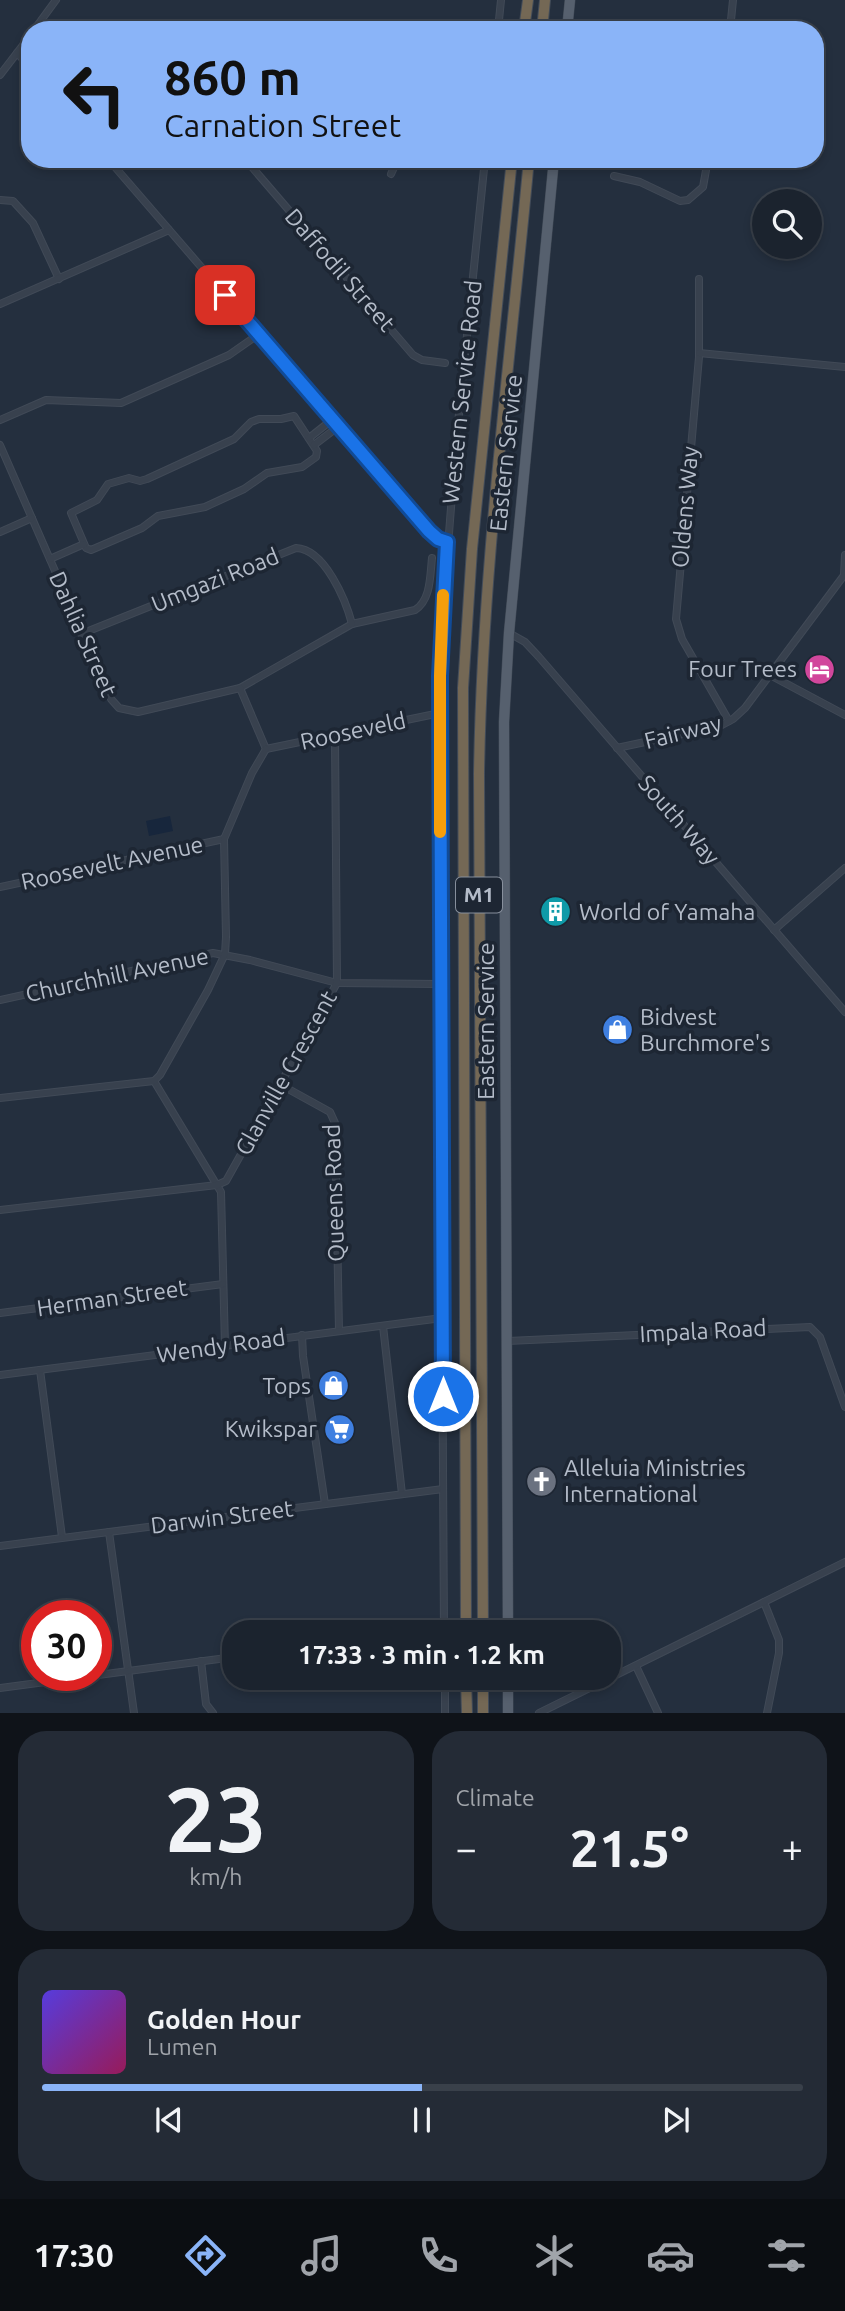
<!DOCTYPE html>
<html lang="en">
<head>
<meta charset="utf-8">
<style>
	:root { --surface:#1b232e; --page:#242b36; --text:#f1f3f6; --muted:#a0a4aa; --line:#39404a; --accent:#8ab4f8 }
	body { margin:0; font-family:Ubuntu,sans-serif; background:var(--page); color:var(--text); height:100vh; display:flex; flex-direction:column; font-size:26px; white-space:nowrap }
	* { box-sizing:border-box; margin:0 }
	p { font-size:23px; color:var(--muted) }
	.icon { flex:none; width:38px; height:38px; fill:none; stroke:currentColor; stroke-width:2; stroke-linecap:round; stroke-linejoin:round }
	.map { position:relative; height:1713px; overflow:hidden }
	.details { display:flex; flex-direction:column; gap:18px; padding:18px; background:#0f1319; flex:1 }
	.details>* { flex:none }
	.top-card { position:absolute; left:21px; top:21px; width:803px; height:147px; border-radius:28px; box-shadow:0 4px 10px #0003,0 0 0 2px var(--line); background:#8ab4f8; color:#111; overflow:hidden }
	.controls { position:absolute; left:752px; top:189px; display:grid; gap:14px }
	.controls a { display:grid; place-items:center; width:70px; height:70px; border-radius:50%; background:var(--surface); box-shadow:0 4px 10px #0003,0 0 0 2px var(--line); font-size:35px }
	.speed { position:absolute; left:21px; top:1600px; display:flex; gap:14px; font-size:35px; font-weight:700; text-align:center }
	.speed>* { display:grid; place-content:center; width:91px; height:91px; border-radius:50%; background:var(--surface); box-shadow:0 4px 10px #0003,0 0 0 2px var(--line); line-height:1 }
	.speed .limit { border:10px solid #d22; background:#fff; color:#111 }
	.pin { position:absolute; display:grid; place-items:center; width:60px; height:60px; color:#fff; margin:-30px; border-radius:14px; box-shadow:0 4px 10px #0006 }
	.me { position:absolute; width:77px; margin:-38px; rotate:0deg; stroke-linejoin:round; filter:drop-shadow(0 0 5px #0008) }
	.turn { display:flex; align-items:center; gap:24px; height:147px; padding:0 28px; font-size:32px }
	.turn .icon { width:91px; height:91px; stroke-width:2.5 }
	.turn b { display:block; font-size:49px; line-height:60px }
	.big { font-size:52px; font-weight:700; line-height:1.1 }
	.details .widget { flex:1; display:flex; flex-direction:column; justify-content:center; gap:10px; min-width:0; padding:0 24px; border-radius:28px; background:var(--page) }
	.details .dial { align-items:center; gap:0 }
	.dial b { font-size:91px; line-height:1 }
	.song { display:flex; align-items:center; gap:21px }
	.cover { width:84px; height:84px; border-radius:10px; background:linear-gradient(135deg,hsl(250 70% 55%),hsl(330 70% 35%)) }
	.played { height:7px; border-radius:4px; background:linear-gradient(90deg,var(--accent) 50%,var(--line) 50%) }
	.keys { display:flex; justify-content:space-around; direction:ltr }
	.heat { display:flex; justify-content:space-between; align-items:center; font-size:38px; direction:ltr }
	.details .tiles { flex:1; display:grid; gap:18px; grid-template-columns:1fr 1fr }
	.widget:last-child { grid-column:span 2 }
	.trip { position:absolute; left:222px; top:1620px; width:399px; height:70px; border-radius:28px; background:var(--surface); box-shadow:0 4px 10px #0003,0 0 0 2px var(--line); font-weight:700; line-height:70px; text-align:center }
	.dock { display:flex; height:112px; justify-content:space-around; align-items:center; background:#0b0e12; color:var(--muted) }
	.dock .icon { width:49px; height:49px }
	.dock .active { color:var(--accent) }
	.dock b { font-size:32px; color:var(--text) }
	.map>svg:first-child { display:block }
	.water { fill:#17263c }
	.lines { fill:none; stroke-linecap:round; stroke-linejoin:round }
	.street-casing { stroke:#414a57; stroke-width:8 }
	.primary-casing { stroke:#414a57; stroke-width:11 }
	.highway-casing { stroke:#434c59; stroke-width:12 }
	.street { stroke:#38414e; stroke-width:6 }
	.primary { stroke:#56606e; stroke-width:10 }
	.highway { stroke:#746855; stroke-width:10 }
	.route-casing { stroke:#114b97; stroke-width:18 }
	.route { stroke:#1a73e8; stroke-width:12 }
	.slow { stroke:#f59e0b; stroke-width:12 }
	.labels { text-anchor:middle; stroke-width:7; stroke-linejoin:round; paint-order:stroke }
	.shield { fill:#1d2633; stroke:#878f9c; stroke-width:2 }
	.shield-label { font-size:21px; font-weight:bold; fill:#b4bcc9 }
	.street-label { font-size:23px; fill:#b4bcc9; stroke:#1d2633 }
	.poi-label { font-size:23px; fill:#b4bcc9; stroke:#1d2633; text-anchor:end }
</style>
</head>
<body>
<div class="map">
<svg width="845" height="1713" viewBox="0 0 845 1713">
	<rect width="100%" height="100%" fill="#242f3e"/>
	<!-- water -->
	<path class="water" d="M170 816 173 831 149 836 146 821Z"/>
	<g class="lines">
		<defs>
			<g id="street">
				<path d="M34 30 56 0"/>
				<path d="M498 30 501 0"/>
				<path d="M730 30 733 0"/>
				<path d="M17 53 30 67"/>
				<path d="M0 75 30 36"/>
				<path d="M108 159 429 531 438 539 447 542"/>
				<path d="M245 159 413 355 422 360 445 363"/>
				<path d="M391 174 398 159"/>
				<path d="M614 176 640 182 680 201 688 200 703 187 708 159"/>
				<path d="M0 200 13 201 33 223 59 279"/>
				<path d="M699 279V357L676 619 682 639 729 721"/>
				<path d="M0 304 169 230"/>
				<path d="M699 353 845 367"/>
				<path d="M294 416 317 451 316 457 302 467 267 473 244 489 205 507 158 516 142 528 91 550 86 548 71 513 97 500 108 484 129 478 140 481 147 479 234 439 251 422 259 419H281Z"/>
				<path d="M0 420 46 400 121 403 229 355 259 334"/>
				<path d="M309 438 333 419"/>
				<path d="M0 445 111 699 119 708 138 712 240 688 352 624 415 610C431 600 430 576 432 558"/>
				<path d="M314 445 339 426"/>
				<path d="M0 532 32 518"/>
				<path d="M50 559 84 544"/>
				<path d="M844 575 845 555"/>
				<path d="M509 633 525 642 539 657 845 1012"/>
				<path d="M81 634 296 548C325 549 346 601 352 624"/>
				<path d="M770 675 845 715"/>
				<path d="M240 688 266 749"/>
				<path d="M617 748 720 726 733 719 745 708 845 574"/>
				<path d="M266 749 440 713"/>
				<path d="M0 887 224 839"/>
				<path d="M774 930 845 868"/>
				<path d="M0 1000 213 953 250 960 337 983 440 984"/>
				<path d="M154 1081 221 1192 225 1346"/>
				<path d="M281 1085 330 1112 335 1123 339 1331"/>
				<path d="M0 1098 154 1081 160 1075 208 990 225 954 226 937 224 839 252 773 266 749"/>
				<path d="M0 1210 217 1185 226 1181 337 983 335 735"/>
				<path d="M0 1313 223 1284"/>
				<path d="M383 1326 402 1494"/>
				<path d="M302 1335 303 1356 325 1504"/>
				<path d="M507 1341 810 1327 820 1337 845 1407"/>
				<path d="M40 1370 62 1537"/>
				<path d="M0 1375 442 1318"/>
				<path d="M109 1532 134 1713"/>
				<path d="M0 1546 443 1489"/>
				<path d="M764 1602 779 1640V1653L767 1713"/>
				<path d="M417 1633 444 1629"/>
				<path d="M444 1633 440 984 442 624 456 443 485 159"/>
				<path d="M201 1661 206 1704 213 1713"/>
				<path d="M636 1666 658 1713"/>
				<path d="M445 1678V1713"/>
				<path d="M0 1688 234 1657"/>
				<path d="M539 1713 845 1562"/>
			</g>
			<g id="primary">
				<path d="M567 30 570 0"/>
				<path d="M508 1633 504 722 509 633 554 159"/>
				<path d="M508 1678V1713"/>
			</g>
			<g id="highway">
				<path d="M524 30 528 0"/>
				<path d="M542 30 545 0"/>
				<path d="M466 1633 463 688 472 549 512 159"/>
				<path d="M483 1633 479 774C482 568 510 364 529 159"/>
				<path d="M466 1678 467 1713"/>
				<path d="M483 1678V1713"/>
			</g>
		</defs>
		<!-- street casing -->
		<use href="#street" class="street-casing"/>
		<!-- primary casing -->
		<use href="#primary" class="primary-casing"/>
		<!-- highway casing -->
		<use href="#highway" class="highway-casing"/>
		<!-- street -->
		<use href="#street" class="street"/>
		<!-- primary -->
		<use href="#primary" class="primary"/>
		<!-- highway -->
		<use href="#highway" class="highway"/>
	</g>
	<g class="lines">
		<defs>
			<path id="route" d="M225 295 429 531 438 539 447 542 440 676 443 1396"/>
		</defs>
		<!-- route casing -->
		<use href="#route" class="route-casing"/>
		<!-- route -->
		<use href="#route" class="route"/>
		<!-- slow -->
		<path class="slow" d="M440 832V676L443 595"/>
	</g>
	<!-- icons -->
	<defs>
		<symbol id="hotel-disc" viewBox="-11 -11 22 22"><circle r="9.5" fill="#d1479c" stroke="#1d2633"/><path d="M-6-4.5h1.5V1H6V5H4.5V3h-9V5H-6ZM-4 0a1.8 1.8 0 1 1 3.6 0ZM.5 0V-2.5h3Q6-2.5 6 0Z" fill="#fff"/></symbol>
		<symbol id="building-disc" viewBox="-11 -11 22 22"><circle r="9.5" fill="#0f9aa8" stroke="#1d2633"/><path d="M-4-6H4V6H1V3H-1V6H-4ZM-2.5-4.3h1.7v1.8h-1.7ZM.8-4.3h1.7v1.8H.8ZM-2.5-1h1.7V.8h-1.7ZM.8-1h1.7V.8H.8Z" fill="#fff"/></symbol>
		<symbol id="shop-disc" viewBox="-11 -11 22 22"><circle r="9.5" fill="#3f7fe0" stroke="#1d2633"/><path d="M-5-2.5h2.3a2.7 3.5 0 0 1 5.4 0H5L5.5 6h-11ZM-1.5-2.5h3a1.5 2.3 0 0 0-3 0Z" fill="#fff"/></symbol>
		<symbol id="supermarket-disc" viewBox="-11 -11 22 22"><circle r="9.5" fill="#3f7fe0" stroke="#1d2633"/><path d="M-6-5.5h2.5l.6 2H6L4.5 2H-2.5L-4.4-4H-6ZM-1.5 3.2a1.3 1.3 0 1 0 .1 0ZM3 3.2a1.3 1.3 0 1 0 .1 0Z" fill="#fff"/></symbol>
		<symbol id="church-disc" viewBox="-11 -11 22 22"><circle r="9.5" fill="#6b7280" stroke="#1d2633"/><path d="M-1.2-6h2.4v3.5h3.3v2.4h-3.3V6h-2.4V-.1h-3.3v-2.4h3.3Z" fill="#fff"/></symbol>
	</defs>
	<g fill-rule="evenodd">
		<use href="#hotel-disc" x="802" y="652" width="35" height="35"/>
		<use href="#building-disc" x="538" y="894" width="35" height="35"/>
		<use href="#shop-disc" x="600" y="1012" width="35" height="35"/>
		<use href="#shop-disc" x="316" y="1368" width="35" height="35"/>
		<use href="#supermarket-disc" x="322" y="1412" width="35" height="35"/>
		<use href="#church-disc" x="524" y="1464" width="35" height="35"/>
	</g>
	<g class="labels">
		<!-- shield labels -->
		<rect class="shield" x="456" y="877.5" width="46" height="35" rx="5"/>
		<g class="shield-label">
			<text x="479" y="902">M1</text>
		</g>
		<!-- street labels -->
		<g class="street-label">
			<text transform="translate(340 270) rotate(49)" y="8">Daffodil Street</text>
			<text transform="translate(462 392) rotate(-84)" y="8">Western Service Road</text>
			<text transform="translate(506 453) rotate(-84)" y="8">Eastern Service</text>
			<text transform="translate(685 507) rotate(-85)" y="8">Oldens Way</text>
			<text transform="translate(215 580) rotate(-22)" y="8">Umgazi Road</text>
			<text transform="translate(83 634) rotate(66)" y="8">Dahlia Street</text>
			<text transform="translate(353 731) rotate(-12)" y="8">Rooseveld</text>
			<text transform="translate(683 732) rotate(-14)" y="8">Fairway</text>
			<text transform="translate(679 820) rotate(49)" y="8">South Way</text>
			<text transform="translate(112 863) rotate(-12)" y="8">Roosevelt Avenue</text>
			<text transform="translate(117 975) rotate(-12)" y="8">Churchhill Avenue</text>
			<text transform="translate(486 1021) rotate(-90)" y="8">Eastern Service</text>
			<text transform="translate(286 1073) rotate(-61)" y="8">Glanville Crescent</text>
			<text transform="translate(334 1193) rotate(-92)" y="8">Queens Road</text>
			<text transform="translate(112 1298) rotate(-8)" y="8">Herman Street</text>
			<text transform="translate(703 1331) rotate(-3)" y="8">Impala Road</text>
			<text transform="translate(221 1346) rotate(-8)" y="8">Wendy Road</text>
			<text transform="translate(222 1517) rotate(-7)" y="8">Darwin Street</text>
		</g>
		<!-- poi labels -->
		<g class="poi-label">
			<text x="797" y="677">Four Trees</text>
			<text x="579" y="920" text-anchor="start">World of Yamaha</text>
			<text x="640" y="1025" text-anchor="start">Bidvest<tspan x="640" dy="26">Burchmore's</tspan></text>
			<text x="311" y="1394">Tops</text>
			<text x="317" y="1437">Kwikspar</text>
			<text x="564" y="1476" text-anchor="start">Alleluia Ministries<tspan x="564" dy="26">International</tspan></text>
		</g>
	</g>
</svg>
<div class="controls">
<a><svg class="icon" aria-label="search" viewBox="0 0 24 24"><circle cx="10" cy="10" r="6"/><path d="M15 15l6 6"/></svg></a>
</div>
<div class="speed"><div class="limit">30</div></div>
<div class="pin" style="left:225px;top:295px;background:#d93025"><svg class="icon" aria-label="arrive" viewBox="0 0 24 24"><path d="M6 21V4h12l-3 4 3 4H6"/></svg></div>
<svg class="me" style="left:443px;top:1396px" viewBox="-20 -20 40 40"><circle r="17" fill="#1a73e8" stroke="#fff" stroke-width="3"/><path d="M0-11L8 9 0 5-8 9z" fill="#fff"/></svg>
<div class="trip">17:33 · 3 min · 1.2 km</div>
<div class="top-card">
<div class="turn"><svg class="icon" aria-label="left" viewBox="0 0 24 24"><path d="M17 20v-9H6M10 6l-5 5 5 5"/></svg><div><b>860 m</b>Carnation Street</div></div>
</div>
</div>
<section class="details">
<div class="tiles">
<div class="widget dial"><b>23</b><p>km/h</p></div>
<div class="widget"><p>Climate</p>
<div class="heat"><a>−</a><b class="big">21.5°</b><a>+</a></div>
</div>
<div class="widget">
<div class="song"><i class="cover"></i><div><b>Golden Hour</b><p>Lumen</p></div></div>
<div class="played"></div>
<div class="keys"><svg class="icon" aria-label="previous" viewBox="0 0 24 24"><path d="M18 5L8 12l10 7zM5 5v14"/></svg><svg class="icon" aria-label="pause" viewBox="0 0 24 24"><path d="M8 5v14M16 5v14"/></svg><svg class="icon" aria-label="next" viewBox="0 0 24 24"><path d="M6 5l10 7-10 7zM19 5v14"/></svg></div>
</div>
</div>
</section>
<nav class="dock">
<b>17:30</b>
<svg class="icon active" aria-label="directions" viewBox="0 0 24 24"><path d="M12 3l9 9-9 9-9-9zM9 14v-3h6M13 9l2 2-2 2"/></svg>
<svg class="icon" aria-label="music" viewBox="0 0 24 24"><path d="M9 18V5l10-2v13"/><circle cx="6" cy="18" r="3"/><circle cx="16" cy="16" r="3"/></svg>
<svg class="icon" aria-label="phone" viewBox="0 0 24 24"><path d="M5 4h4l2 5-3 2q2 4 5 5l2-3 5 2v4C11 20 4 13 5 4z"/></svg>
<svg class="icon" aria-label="climate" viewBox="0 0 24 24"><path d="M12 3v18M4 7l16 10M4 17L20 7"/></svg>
<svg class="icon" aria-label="car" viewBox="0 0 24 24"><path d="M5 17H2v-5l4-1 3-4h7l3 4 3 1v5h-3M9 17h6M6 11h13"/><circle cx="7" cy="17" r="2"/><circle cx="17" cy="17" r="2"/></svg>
<svg class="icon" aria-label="filters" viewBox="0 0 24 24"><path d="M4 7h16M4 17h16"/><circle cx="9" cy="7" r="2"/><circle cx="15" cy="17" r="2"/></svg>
</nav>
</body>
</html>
